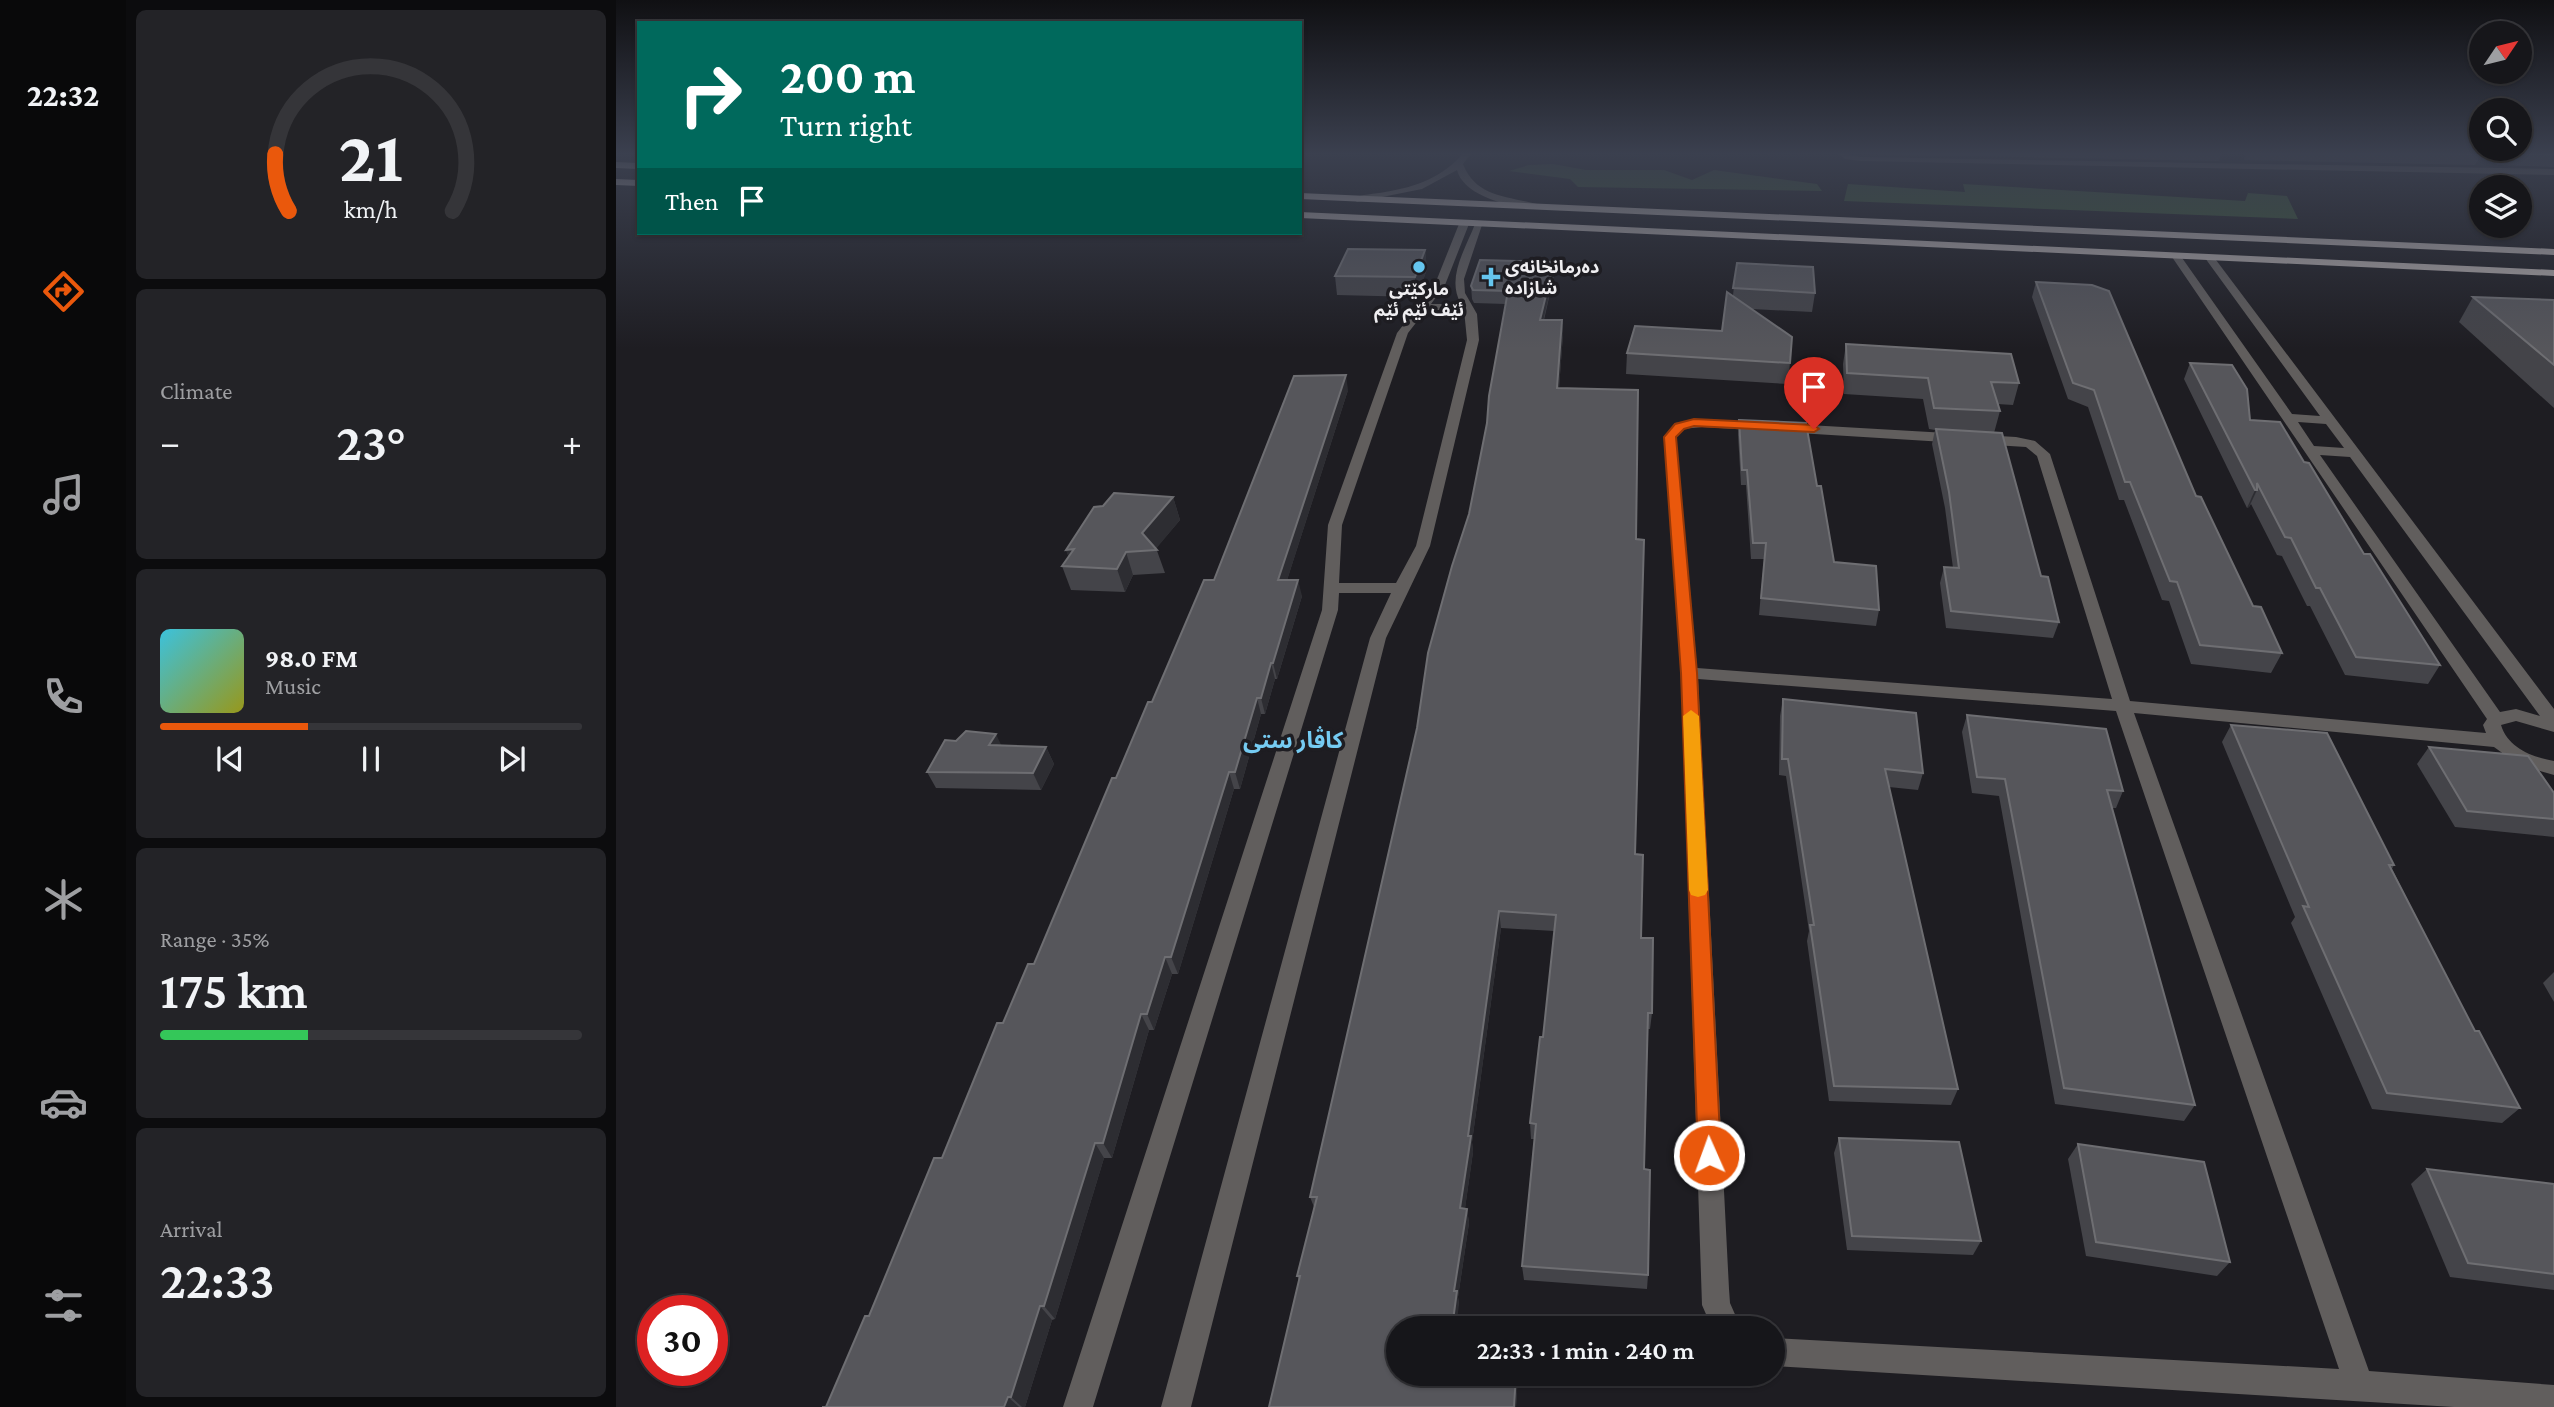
<!DOCTYPE html>
<html lang="en">
<head>
<meta charset="utf-8">
<style>
	:root { --surface:#16161a; --page:#232327; --text:#f1f3f6; --muted:#9e9fa2; --line:#353539; --accent:#ea580c }
	body { margin:0; font-family:"Crimson Pro","Noto Sans Arabic",serif; background:var(--page); color:var(--text); height:100vh; display:flex; flex-direction:column; font-size:26px; white-space:nowrap }
	* { box-sizing:border-box; margin:0 }
	p { font-size:23px; color:var(--muted) }
	.icon { flex:none; width:38px; height:38px; fill:none; stroke:currentColor; stroke-width:2; stroke-linecap:round; stroke-linejoin:round }
	.map { position:relative; flex:1; overflow:hidden }
	.panel { display:flex; flex-direction:column; gap:10px; padding:10px; background:#0c0c0e; width:490px }
	.panel>* { flex:none }
	.top-card { position:absolute; left:21px; top:21px; width:665px; height:214px; border-radius:0px; box-shadow:0 2px 5px #0004,0 0 0 2px var(--line); background:#00695c; color:#fff; overflow:hidden }
	.needle { width:46px; rotate:55deg }
	.tools { position:absolute; left:1853px; top:21px; display:grid; gap:14px }
	.tools a { display:grid; place-items:center; width:63px; height:63px; border-radius:50%; background:var(--surface); box-shadow:0 2px 5px #0004,0 0 0 2px var(--line); font-size:35px }
	.speed { position:absolute; left:21px; top:1295px; display:flex; gap:14px; font-size:35px; font-weight:700; text-align:center }
	.speed>* { display:grid; place-content:center; width:91px; height:91px; border-radius:50%; background:var(--surface); box-shadow:0 2px 5px #0004,0 0 0 2px var(--line); line-height:1 }
	.speed .limit { border:10px solid #d22; background:#fff; color:#111 }
	.pin { position:absolute; display:grid; place-items:center; width:60px; height:60px; color:#fff; margin:-72px -30px; border-radius:50% 50% 50% 0; rotate:-45deg; box-shadow:0 0 7px #0007 }
	.pin .icon { rotate:45deg }
	.me { position:absolute; width:77px; margin:-38px; rotate:358deg; stroke-linejoin:round; filter:drop-shadow(0 0 5px #0008) }
	.turn { display:flex; align-items:center; gap:24px; height:147px; padding:0 28px; font-size:32px }
	.turn .icon { width:91px; height:91px; stroke-width:2.5 }
	.turn b { display:block; font-size:49px; line-height:60px }
	.then { display:flex; align-items:center; height:66px; padding:0 28px; background:#0003; gap:14px; font-size:26px }
	.big { font-size:52px; font-weight:600; line-height:1.1 }
	.panel .tile { flex:1; display:flex; flex-direction:column; justify-content:center; gap:10px; min-width:0; padding:0 24px; border-radius:10px; background:var(--page) }
	.panel .dial { align-items:center; gap:0 }
	.dial svg { height:182px; overflow:visible; fill:none; stroke:var(--line); stroke-width:7; stroke-linecap:round; text-anchor:middle }
	.dial text { fill:var(--text); stroke:none }
	.song { display:flex; align-items:center; gap:21px }
	.cover { width:84px; height:84px; border-radius:10px; background:linear-gradient(135deg,hsl(190 70% 55%),hsl(60 70% 35%)) }
	.played { height:7px; border-radius:4px; background:linear-gradient(90deg,var(--accent) 35%,var(--line) 35%) }
	.keys { display:flex; justify-content:space-around; direction:ltr }
	.heat { display:flex; justify-content:space-between; align-items:center; font-size:38px; direction:ltr }
	.charge { height:10px; border-radius:5px; background:linear-gradient(90deg,#34c759 35%,var(--line) 0) }
	.trip { position:absolute; left:770px; top:1316px; width:399px; height:70px; border-radius:35px; background:var(--surface); box-shadow:0 2px 5px #0004,0 0 0 2px var(--line); font-weight:600; line-height:70px; text-align:center }
	main { display:flex; flex:1; min-height:0 }
	.tab-bar { display:flex; flex-direction:column; width:126px; justify-content:space-around; align-items:center; background:#09090a; color:var(--muted) }
	.tab-bar .icon { width:49px; height:49px }
	.tab-bar .current { color:var(--accent) }
	.tab-bar b { font-size:32px; color:var(--text) }
	.map>svg:first-child { display:block }
	.forest { fill:#3a5635 }
	.lines { fill:none; stroke-linecap:round; stroke-linejoin:round }
	.minor { fill:#615e5d; fill-rule:evenodd }
	.tertiary { fill:#615e5d; fill-rule:evenodd }
	.trunk { fill:#b2abaa; fill-rule:evenodd }
	.wall { fill:#444449 }
	.shaded-wall { fill:#2d2d32 }
	.building { fill:#56565b; stroke:#6e6e72; stroke-width:2 }
	.route { fill:#ea580c; stroke:#983908; stroke-width:2 }
	.slow { fill:#f59e0b }
	.poi-dot { fill:#65c5ee; stroke:#1e1d22; stroke-width:2.5 }
	.labels { text-anchor:middle; stroke-width:7; stroke-linejoin:round; paint-order:stroke }
	.far-poi-label { font-size:18px; font-weight:bold; fill:#efeef1; stroke:#1e1d22; text-anchor:start }
	.neighbourhood-label { font-size:23px; font-weight:bold; fill:#75cbf2; stroke:#1e1d22 }
</style>
</head>
<body>
<main>
<nav class="tab-bar">
<b>22:32</b>
<svg class="icon current" aria-label="directions" viewBox="0 0 24 24"><path d="M12 3l9 9-9 9-9-9zM9 14v-3h6M13 9l2 2-2 2"/></svg>
<svg class="icon" aria-label="music" viewBox="0 0 24 24"><path d="M9 18V5l10-2v13"/><circle cx="6" cy="18" r="3"/><circle cx="16" cy="16" r="3"/></svg>
<svg class="icon" aria-label="phone" viewBox="0 0 24 24"><path d="M5 4h4l2 5-3 2q2 4 5 5l2-3 5 2v4C11 20 4 13 5 4z"/></svg>
<svg class="icon" aria-label="climate" viewBox="0 0 24 24"><path d="M12 3v18M4 7l16 10M4 17L20 7"/></svg>
<svg class="icon" aria-label="car" viewBox="0 0 24 24"><path d="M5 17H2v-5l4-1 3-4h7l3 4 3 1v5h-3M9 17h6M6 11h13"/><circle cx="7" cy="17" r="2"/><circle cx="17" cy="17" r="2"/></svg>
<svg class="icon" aria-label="filters" viewBox="0 0 24 24"><path d="M4 7h16M4 17h16"/><circle cx="9" cy="7" r="2"/><circle cx="15" cy="17" r="2"/></svg>
</nav>
<section class="panel">
<div class="tile dial"><svg viewBox="0 0 100 80">
<path d="M14 69A42 42 0 1 1 86 69"/>
<path d="M14 69A42 42 0 0 1 8 44" stroke="#ea580c"/>
<text x="50" y="56" font-size="32" font-weight="700">21</text>
<text x="50" y="72" font-size="11">km/h</text>
</svg></div>
<div class="tile"><p>Climate</p>
<div class="heat"><a>−</a><b class="big">23°</b><a>+</a></div>
</div>
<div class="tile">
<div class="song"><i class="cover"></i><div><b>98.0 FM</b><p>Music</p></div></div>
<div class="played"></div>
<div class="keys"><svg class="icon" aria-label="previous" viewBox="0 0 24 24"><path d="M18 5L8 12l10 7zM5 5v14"/></svg><svg class="icon" aria-label="pause" viewBox="0 0 24 24"><path d="M8 5v14M16 5v14"/></svg><svg class="icon" aria-label="next" viewBox="0 0 24 24"><path d="M6 5l10 7-10 7zM19 5v14"/></svg></div>
</div>
<div class="tile"><p>Range · 35%</p><b class="big">175 km</b><div class="charge"></div></div>
<div class="tile"><p>Arrival</p><b class="big">22:33</b></div>
</section>
<div class="map">
<svg width="1938" height="1407" viewBox="0 0 1938 1407">
	<rect width="100%" height="100%" fill="#1e1d22"/>
	<!-- forest -->
	<g class="forest">
		<path d="M937 164 970 170H1048L1076 180 1098 170 1201 184 1206 191 962 187 954 179 893 171 913 165Z"/>
		<path d="M1232 184 1349 192 1347 184 1629 201 1632 193 1671 196 1682 219 1228 201Z"/>
	</g>
	<g class="lines">
		<!-- minor -->
		<g class="minor">
			<path d="M1220 152 1245 157 1938 169V175L1245 161 1229 159Z"/>
			<path d="M1558 255H1564L1676 414 1704 416 1589 258 1597 256 1938 709V732L1900 721 1885 725C1892 748 1916 757 1938 761V775L1903 765 1878 747 1518 713 1753 1371 1938 1385V1407H1838L1157 1366V1338L1723 1369 1500 711 1082 679 1113 1289 1114 1303 1125 1328H1096L1086 1305 1065 673 1048 437 1059 423 1086 419 1400 437 1419 441 1434 454 1514 701 1870 733 1867 725 1871 719 1556 257ZM1682 422 1710 424 1728 448 1698 446ZM1086 427 1410 447 1421 456 1496 699 1081 668 1060 437 1067 429ZM1704 455 1734 457 1924 716 1900 709 1884 712Z"/>
		</g>
		<!-- tertiary -->
		<g class="tertiary">
			<path d="M848 152H856L847 164C860 197 890 196 921 204V208C897 209 847 196 841 170L806 189 741 202 737 199C745 194 759 194 769 192 800 187 828 177 848 152Z"/>
			<path d="M848 221 853 224 829 285 815 304H845C830 278 849 250 859 224L867 222 848 279 849 293 861 314 863 340 814 546 770 638 575 1407H545L754 638 775 593H723L722 610 477 1407H447L706 610 712 525 781 333 819 284 843 224ZM810 310H848L851 340 800 546 780 583H723L726 525 792 333Z"/>
		</g>
		<!-- trunk -->
		<g class="trunk">
			<path d="M0 162 23 163V169L0 168Z"/>
			<path d="M0 179 23 180V186L0 185Z"/>
			<path d="M684 193 1938 249V255L684 199Z"/>
			<path d="M684 212 1938 270V276L684 218Z"/>
		</g>
	</g>
	<!-- wall -->
	<g class="wall">
		<path d="M1245 152H1606L1603 161 1246 154Z"/>
		<path d="M1629 152H1938V167L1882 165 1864 156 1859 165 1628 160Z"/>
		<path d="M809 250 811 269 801 297 721 295 719 276Z"/>
		<path d="M938 262V275L928 320H946L947 334 943 388 1020 539 1019 854 1025 938 1036 1013 1034 1029H1032L1028 1169 1032 1275 1031 1289 908 1280 906 1266 918 1139H915L914 1123 927 1037 938 931 885 928 856 1142 857 1152 849 1208 851 1209 853 1223 842 1297 843 1305 782 1374H902L900 1407H653L683 1280 681 1276 698 1207 694 1197 853 514 871 423 890 304 858 303 856 299 855 286Z"/>
		<path d="M1121 263 1199 293 1196 312 1136 309 1174 363 1172 384 1010 374 1011 353 1106 331 1117 295Z"/>
		<path d="M1420 282 1580 496 1637 606 1666 653 1655 673 1575 664 1553 601 1546 600 1508 500H1503L1472 407 1452 399 1416 297Z"/>
		<path d="M1857 297 1938 300V408L1843 322Z"/>
		<path d="M1230 344 1403 383 1397 405 1381 404 1384 411 1378 433 1425 576 1443 622 1437 638 1330 628 1324 583 1328 567 1337 568 1329 508 1316 444 1319 430 1313 429 1307 399 1228 394 1227 364Z"/>
		<path d="M1574 363 1634 420 1688 462 1748 554 1824 665 1812 684 1729 675 1694 606H1691L1666 556 1661 555 1635 504 1633 507 1631 508 1568 379Z"/>
		<path d="M732 390 671 580 686 596 661 679H659L649 714H645L624 789H618L562 974H556L538 1030H533L496 1158H488L439 1319 436 1320 409 1407H206H210L326 1158 387 1023 418 964 500 778 536 702 598 580Z"/>
		<path d="M1123 420 1201 486 1218 562 1263 610 1260 626 1143 615 1148 559H1135L1130 485H1125L1122 435Z"/>
		<path d="M557 497 564 520 540 548 549 573 517 575 509 592 455 590 446 566 453 557 450 550Z"/>
		<path d="M1167 699 1307 773 1302 790 1273 787 1342 1089 1335 1105 1213 1101 1191 941 1193 931 1170 776 1163 775 1164 716Z"/>
		<path d="M1351 715 1507 791 1500 808H1496L1579 1105 1568 1121 1439 1104 1383 796 1356 793 1346 732Z"/>
		<path d="M1615 725 1778 865 1776 869 1859 1031 1904 1108 1886 1123 1756 1109 1675 923 1679 917 1606 742Z"/>
		<path d="M386 746 430 747 438 764 425 790 320 788 311 772Z"/>
		<path d="M1813 747 1938 793V837L1839 827 1801 764Z"/>
		<path d="M1938 972V1002L1927 983Z"/>
		<path d="M1223 1138 1365 1241 1357 1255 1231 1250 1218 1153Z"/>
		<path d="M1462 1144 1614 1262 1601 1276 1470 1256 1452 1159Z"/>
		<path d="M1811 1169 1938 1184V1290L1834 1277 1795 1184Z"/>
	</g>
	<!-- shaded-wall -->
	<g class="shaded-wall">
		<path d="M809 250 811 269 801 297 799 277Z"/>
		<path d="M938 262V275L924 334V320Z"/>
		<path d="M946 320 947 334 942 402 941 388Z"/>
		<path d="M730 375 732 390 666 596 662 580Z"/>
		<path d="M1639 490H1641L1633 507 1631 508Z"/>
		<path d="M557 497 564 520 539 550 526 533Z"/>
		<path d="M458 549 456 567 450 550Z"/>
		<path d="M510 552 517 575 509 592 501 569Z"/>
		<path d="M682 580 686 596 661 679 657 663Z"/>
		<path d="M655 663 659 679 649 714 645 698Z"/>
		<path d="M641 698 645 714 624 789 619 772Z"/>
		<path d="M380 734 388 751 373 745Z"/>
		<path d="M430 747 438 764 425 790 417 773Z"/>
		<path d="M613 772 618 789 562 974 555 957Z"/>
		<path d="M883 911 885 928 856 1142 857 1152 847 1223 844 1208 852 1136Z"/>
		<path d="M549 957 556 974 538 1030 531 1014Z"/>
		<path d="M525 1014 533 1030 496 1158 487 1143Z"/>
		<path d="M479 1143 488 1158 439 1319 428 1306Z"/>
		<path d="M851 1209 853 1223 842 1297 843 1305 840 1328H836L838 1291Z"/>
		<path d="M424 1306 436 1320 409 1407H406L395 1397Z"/>
		<path d="M900 1374H902L900 1407H898Z"/>
		<path d="M392 1397 403 1407H388Z"/>
	</g>
	<!-- building -->
	<g class="building">
		<path d="M1757 152H1862L1865 154Z"/>
		<path d="M1883 152H1938V155L1887 154Z"/>
		<path d="M732 249 809 250 799 277 719 276Z"/>
		<path d="M864 260 938 262 924 320H946L941 388 1022 390 1020 539 1028 540 1019 854 1027 855 1025 938H1037L1036 1013H1032L1028 1169 1034 1170 1032 1275 906 1266 920 1124 914 1123 924 1037H927L940 915 883 911 852 1136H855L844 1208 851 1209 838 1291H841L836 1328H782V1374H900L898 1407H653L684 1276H681L701 1197H694L801 728 812 653 836 566 853 514 871 423 873 396 892 291 857 290 855 286Z"/>
		<path d="M1121 263 1197 267 1199 293 1117 288Z"/>
		<path d="M1420 282 1476 285 1493 291 1580 496 1585 497 1637 606 1645 607 1666 653 1584 645 1561 582 1554 581 1514 482H1509L1478 390 1457 383Z"/>
		<path d="M1111 292 1176 337 1174 363 1011 353 1019 326 1106 331Z"/>
		<path d="M1857 297 1938 300V365Z"/>
		<path d="M1230 344 1395 354 1403 383 1375 382 1384 411 1318 408 1312 378 1231 373Z"/>
		<path d="M1574 363 1616 365 1631 389 1634 420 1664 422 1688 462 1693 463 1748 554H1754L1824 665 1740 657 1704 588H1700L1675 538 1669 537 1641 483V490H1639Z"/>
		<path d="M730 375 662 580H682L657 663H655L645 698H641L619 772H613L555 957H549L531 1014H525L487 1143H479L428 1306H424L395 1397H392L388 1407H206H210L249 1316H253L318 1158H326L381 1023H387L412 964H418L496 778H500L532 702H536L588 580H598L678 376Z"/>
		<path d="M1123 420 1190 423 1201 486H1205L1218 562 1260 566 1263 610 1145 598 1150 543H1137L1131 470H1126Z"/>
		<path d="M1320 429 1386 433 1425 576 1432 577 1443 622 1335 611 1328 567 1343 568 1333 492Z"/>
		<path d="M498 493 557 497 526 533 541 550 510 552 501 569 446 566 458 549 450 550 478 507 487 506Z"/>
		<path d="M1167 699 1300 713 1307 773 1269 769 1342 1089 1218 1086 1194 925H1198L1172 759H1166Z"/>
		<path d="M1351 715 1490 729 1507 791 1491 790 1579 1105 1448 1088 1389 779 1361 777Z"/>
		<path d="M1615 725 1711 733 1778 865H1773L1859 1031H1863L1904 1108 1771 1093 1687 906 1693 907Z"/>
		<path d="M350 731 380 734 373 745 430 747 417 773 311 772 329 740 340 741Z"/>
		<path d="M1813 747 1912 756 1938 793V819L1851 811Z"/>
		<path d="M1223 1138 1343 1142 1365 1241 1236 1236Z"/>
		<path d="M1462 1144 1588 1162 1614 1262 1480 1242Z"/>
		<path d="M1811 1169 1938 1184V1274L1852 1263Z"/>
	</g>
	<!-- sky -->
	<linearGradient id="sky" x2="0" y2="1"><stop stop-color="#101013"/><stop offset="0.44" stop-color="#3b404f"/><stop offset="1" stop-color="#3b404f" stop-opacity="0"/></linearGradient>
	<rect width="1938" height="349" fill="url(#sky)"/>
	<!-- route -->
	<path class="route" d="M1078 419 1198 425 1203 429 1198 432 1078 426 1068 429 1060 437 1081 673 1105 1155 1101 1163 1093 1166 1085 1163 1082 1155 1065 673 1048 437 1059 424Z"/>
	<!-- slow -->
	<path class="slow" d="M1075 710 1083 716 1092 890 1089 895 1082 897 1075 895 1073 890 1067 716Z"/>
	<!-- markers -->
	<g class="poi-dot">
		<circle cx="803" cy="267" r="7"/>
		<path d="M871.5 266.5h7v7h7v7h-7v7h-7v-7h-7v-7h7z"/>
	</g>
	<g class="labels">
		<!-- far-poi labels -->
		<g class="far-poi-label">
			<text x="889" y="273">دەرمانخانەی<tspan x="889" dy="21">شازادە</tspan></text>
			<text x="803" y="295" text-anchor="middle">مارکێتی<tspan x="803" dy="21">ئێف ئێم ئێم</tspan></text>
		</g>
		<!-- neighbourhood labels -->
		<g class="neighbourhood-label">
			<text x="677" y="748">کاڤار ستی</text>
		</g>
	</g>
</svg>
<div class="tools">
<a><svg class="needle" viewBox="-14 -14 28 28"><path d="M0-13l5 13h-10z" fill="#e53935"/><path d="M0 13l5-13h-10z" fill="#9e9fa2"/></svg></a>
<a><svg class="icon" aria-label="search" viewBox="0 0 24 24"><circle cx="10" cy="10" r="6"/><path d="M15 15l6 6"/></svg></a>
<a><svg class="icon" aria-label="layers" viewBox="0 0 24 24"><path d="M12 4l9 5-9 5-9-5zM3 14l9 5 9-5"/></svg></a>
</div>
<div class="speed"><div class="limit">30</div></div>
<div class="pin" style="left:1198px;top:429px;background:#d93025"><svg class="icon" aria-label="arrive" viewBox="0 0 24 24"><path d="M6 21V4h12l-3 4 3 4H6"/></svg></div>
<svg class="me" style="left:1093px;top:1155px" viewBox="-20 -20 40 40"><circle r="17" fill="#ea580c" stroke="#fff" stroke-width="3"/><path d="M0-11L8 9 0 5-8 9z" fill="#fff"/></svg>
<div class="trip">22:33 · 1 min · 240 m</div>
<div class="top-card">
<div class="turn"><svg class="icon" aria-label="right" viewBox="0 0 24 24"><path d="M7 20v-9h11M14 6l5 5-5 5"/></svg><div><b>200 m</b>Turn right</div></div>
<div class="then">Then<svg class="icon" aria-label="arrive" viewBox="0 0 24 24"><path d="M6 21V4h12l-3 4 3 4H6"/></svg></div>
</div>
</div>
</main>
</body>
</html>
